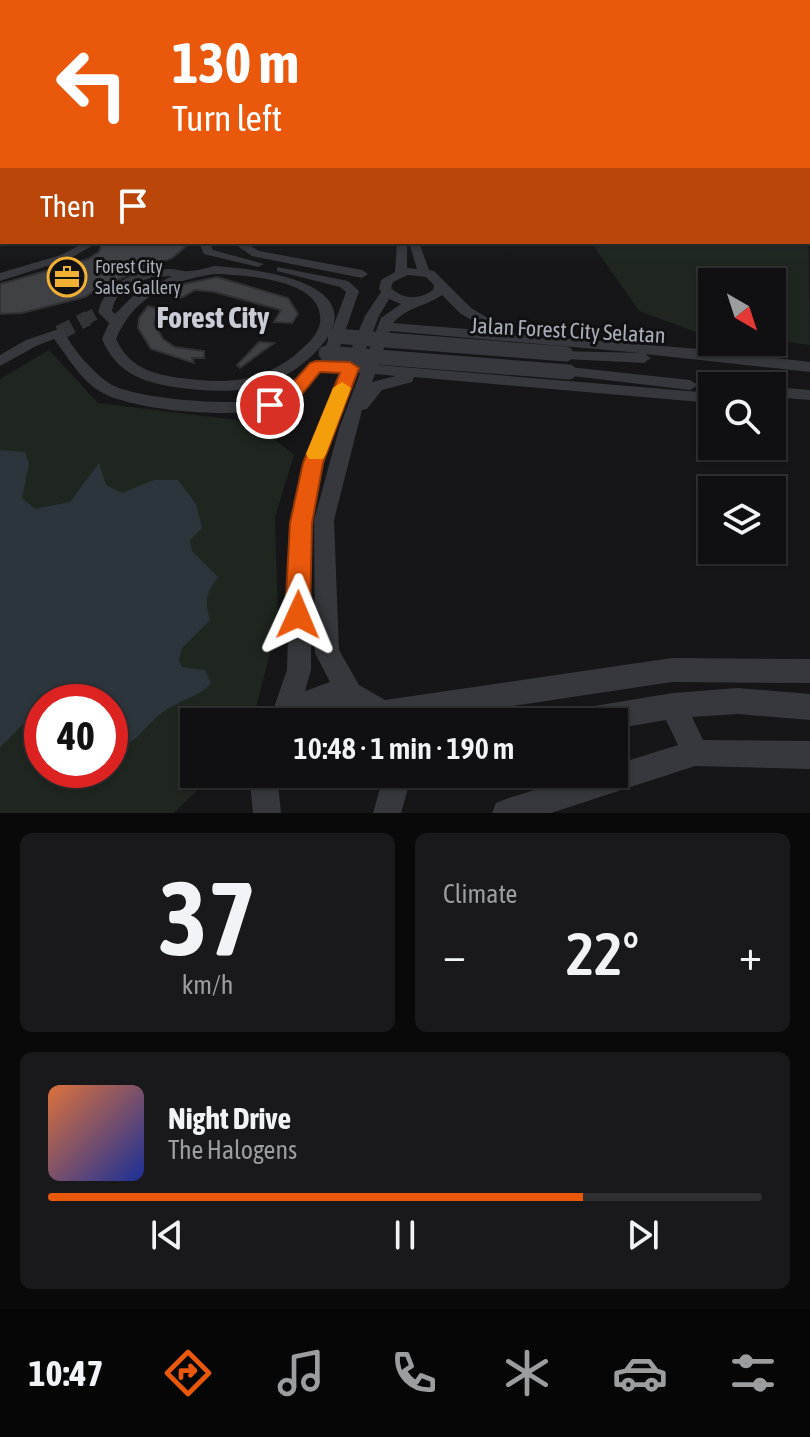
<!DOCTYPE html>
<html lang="en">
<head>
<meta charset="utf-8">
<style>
	:root { --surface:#101012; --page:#19191b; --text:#f1f3f6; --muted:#9c9d9f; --line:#303032; --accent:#ea580c }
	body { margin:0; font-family:"Asap Condensed",sans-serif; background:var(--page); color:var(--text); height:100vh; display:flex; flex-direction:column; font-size:30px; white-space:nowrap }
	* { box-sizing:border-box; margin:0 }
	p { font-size:26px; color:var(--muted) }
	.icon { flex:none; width:44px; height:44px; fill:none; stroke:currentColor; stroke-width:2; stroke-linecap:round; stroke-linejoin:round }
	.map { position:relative; height:813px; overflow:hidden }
	.sheet { display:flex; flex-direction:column; gap:20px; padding:20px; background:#09090a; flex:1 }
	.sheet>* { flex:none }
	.banner { position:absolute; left:0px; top:0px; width:810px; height:244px; box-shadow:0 2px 6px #0004,0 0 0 2px var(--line); background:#ea580c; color:#fff; overflow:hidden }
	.needle { width:52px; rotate:141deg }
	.controls { position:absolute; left:698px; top:268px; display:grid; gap:16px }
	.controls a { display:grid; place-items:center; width:88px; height:88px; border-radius:0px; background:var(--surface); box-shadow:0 2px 6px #0004,0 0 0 2px var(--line); font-size:40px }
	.speed { position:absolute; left:24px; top:684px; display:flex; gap:16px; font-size:40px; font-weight:700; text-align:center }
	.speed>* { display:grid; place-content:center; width:104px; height:104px; border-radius:50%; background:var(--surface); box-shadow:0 2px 6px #0004,0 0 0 2px var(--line); line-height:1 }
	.speed .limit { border:12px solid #d22; background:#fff; color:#111 }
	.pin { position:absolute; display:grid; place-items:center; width:68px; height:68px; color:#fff; margin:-34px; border:4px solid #fff; border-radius:50%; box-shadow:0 2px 8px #0007 }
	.me { position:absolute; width:88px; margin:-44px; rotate:1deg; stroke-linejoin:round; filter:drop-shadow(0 0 6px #0008) }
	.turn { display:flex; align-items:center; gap:28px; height:168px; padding:0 40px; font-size:36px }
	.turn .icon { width:104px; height:104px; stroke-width:2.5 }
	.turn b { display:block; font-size:56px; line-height:68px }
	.then { display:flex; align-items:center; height:76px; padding:0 40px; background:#0003; gap:16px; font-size:30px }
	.big { font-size:60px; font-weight:600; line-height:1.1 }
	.sheet .card { flex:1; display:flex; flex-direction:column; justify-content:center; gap:12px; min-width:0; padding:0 28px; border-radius:12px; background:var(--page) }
	.sheet .dial { align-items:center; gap:0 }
	.dial b { font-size:104px; line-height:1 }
	.song { display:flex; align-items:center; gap:24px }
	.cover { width:96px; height:96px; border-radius:12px; background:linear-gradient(135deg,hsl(20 70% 55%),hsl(230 70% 35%)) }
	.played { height:8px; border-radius:4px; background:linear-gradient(90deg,var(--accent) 75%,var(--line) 75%) }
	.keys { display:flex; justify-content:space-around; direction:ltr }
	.heat { display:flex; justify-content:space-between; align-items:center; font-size:44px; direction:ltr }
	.sheet .tiles { flex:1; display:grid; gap:20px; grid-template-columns:1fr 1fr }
	.card:last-child { grid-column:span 2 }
	.trip { position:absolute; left:180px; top:708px; width:448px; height:80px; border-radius:0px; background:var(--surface); box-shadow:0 2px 6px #0004,0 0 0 2px var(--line); font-weight:600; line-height:80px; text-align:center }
	.dock { display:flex; height:128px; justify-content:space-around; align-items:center; background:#060607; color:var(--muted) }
	.dock .icon { width:56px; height:56px }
	.dock .current { color:var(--accent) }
	.dock b { font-size:36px; color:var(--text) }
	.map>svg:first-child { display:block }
	.green { fill:#1e261f; fill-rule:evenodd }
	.water { fill:#2c353c }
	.building { fill:#404145; stroke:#303034; stroke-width:2 }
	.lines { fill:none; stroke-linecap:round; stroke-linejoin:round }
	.minor-tunnel-far1 { stroke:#333438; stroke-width:12; stroke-dasharray:12 6; stroke-linecap:butt }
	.minor-tunnel { stroke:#333438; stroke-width:15; stroke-dasharray:15 8; stroke-linecap:butt }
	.minor { fill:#37383d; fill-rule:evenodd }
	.minor-bridge { stroke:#37383d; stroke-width:15 }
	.route { fill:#ea580c; stroke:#983908; stroke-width:2 }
	.slow { fill:#f59e0b }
	.labels { text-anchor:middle; stroke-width:6; stroke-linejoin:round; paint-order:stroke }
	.far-poi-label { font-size:18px; fill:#a8adb8; stroke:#111113; text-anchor:start }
	.street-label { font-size:22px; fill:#a8adb8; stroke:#111113 }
	.district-label { font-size:30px; font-weight:bold; fill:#c9ccd4; stroke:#111113 }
</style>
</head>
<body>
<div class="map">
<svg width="810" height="813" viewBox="0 0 810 813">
	<rect width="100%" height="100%" fill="#161618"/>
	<!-- green -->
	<g class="green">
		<path d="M808 208 810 345 772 340V282H712V338L639 311 591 242H808Z"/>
		<path d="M49 350 98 403 237 420 273 438 294 455 275 517 278 623 252 722H194V774H214L174 813H0V379ZM42 702H110V770H42Z"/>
	</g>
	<!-- water -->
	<path class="water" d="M0 450 25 452 29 464 22 498 35 509 70 502 99 463 106 485 122 493 154 480H178L196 504 202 528 190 540 192 551 218 577C206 593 204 601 210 620L182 648 179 660 182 667 205 670 211 684C198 697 181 700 166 710 145 724 137 746 110 750V702H42V716L24 723 0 747Z"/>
	<!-- building -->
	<g class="building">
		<path d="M102 242H191L172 258 102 286 85 297 22 313 0 314V284L88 259 99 252Z"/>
		<path d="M217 277 288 298 298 314 292 323 274 322 281 310 214 292 195 290 181 298 171 293 170 289 184 284Z"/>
		<path d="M148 306 160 309 154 323 163 339 175 347 204 351V358H192L194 363 151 349 138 328 139 318Z"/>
		<path d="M259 342 274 343 240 368 237 365Z"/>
	</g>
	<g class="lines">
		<!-- minor-tunnel-far1 -->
		<path class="minor-tunnel-far1" d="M84 320 97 313"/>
		<!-- minor-tunnel -->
		<path class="minor-tunnel" d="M59 333 88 318"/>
		<!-- minor -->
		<g class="minor">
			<path d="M808 178 810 179V185L808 184Z"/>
			<path d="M86 242H99L69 259 0 281V273L61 255Z"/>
			<path d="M199 242H209L213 250 264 264 258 267 204 254Z"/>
			<path d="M232 242H244L259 251 362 270 368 274 362 278 252 256Z"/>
			<path d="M397 242H407V268L417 269 409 242H419L429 270 434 271 471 308 505 328 506 333 711 350 810 362V372L645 354 651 358 644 363 566 359 559 354 561 351 641 353 390 331 378 365 712 393V403L414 377 412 382 382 390 367 409 362 410 334 520 339 650 359 685 385 700 672 658 810 659V683L672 682 407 722H370L356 709 337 706 318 710 302 722H269L287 670 291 523 304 463 342 371 324 370C309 379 305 398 289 405 250 420 135 413 99 391 80 379 68 357 54 339L36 346 0 366V355L26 340 59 329 64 330C69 346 96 376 112 385 141 400 248 408 278 397 297 390 300 367 320 362L346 292 340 287 277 271V267L348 281 359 291 335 361 346 362 365 316 381 292 379 289 381 280 395 272ZM408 275 426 277 434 285 433 290C419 300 404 300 391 288L393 282ZM442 295 461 314 491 331 393 323C408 306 425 307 442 295ZM389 299 401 304 381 318 364 363H360L379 316ZM357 372 360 373 339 429 314 520 315 653 330 682 305 691 311 670V523L322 463ZM375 374 396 376 372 382Z"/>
			<path d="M214 266C249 268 369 280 325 341 311 360 289 376 266 384 237 394 204 391 174 387 141 382 116 372 102 339L109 323 98 312C106 280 140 269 170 269 176 269 184 272 188 271 197 271 206 268 214 266ZM214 274C242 275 316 278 320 315 322 327 314 338 305 346 291 360 272 372 253 377 229 383 204 381 180 378 151 374 129 367 116 339 134 296 170 281 214 274ZM172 276 133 296 115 314 112 311C117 283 146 277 172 276Z"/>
			<path d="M569 367 690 380 698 385 690 390 564 375 562 372 564 369Z"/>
			<path d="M772 387 810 390V400L772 397Z"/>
			<path d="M738 688 810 694V720L738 714 692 717 703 740 810 741V769L695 766 551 813H492L496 803 506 799 585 774H614V765L678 745 666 720 614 729V722H563L567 713 576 709 673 693Z"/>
			<path d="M249 774H277L281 813H253Z"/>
			<path d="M384 774H412L401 813H373Z"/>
		</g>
		<!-- minor-bridge -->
		<g class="minor-bridge">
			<path d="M335 336 566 354"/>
			<path d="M326 353 569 372"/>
		</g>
	</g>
	<!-- sky -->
	<linearGradient id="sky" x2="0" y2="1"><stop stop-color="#0c0c0d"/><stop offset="0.57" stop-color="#363c48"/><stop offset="1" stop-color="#363c48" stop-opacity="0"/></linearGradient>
	<rect width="810" height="263" fill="url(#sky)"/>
	<!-- route -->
	<path class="route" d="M316 361 350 362 359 368 323 463 312 523 310 615 307 624 298 628 289 624 285 615 290 523 303 463 340 373 320 372 294 404 270 412 261 405 264 401 281 396 310 363Z"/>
	<!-- slow -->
	<path class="slow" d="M342 382 351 388 326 454 323 459H309L306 454 333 388Z"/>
	<!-- icons -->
	<defs>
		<symbol id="office-ring" viewBox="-11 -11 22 22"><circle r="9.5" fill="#111113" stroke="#f2b134" stroke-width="1.5"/><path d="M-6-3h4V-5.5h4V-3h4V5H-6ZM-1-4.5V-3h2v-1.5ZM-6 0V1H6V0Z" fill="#f2b134"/></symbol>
	</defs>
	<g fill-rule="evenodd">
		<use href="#office-ring" x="45" y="255" width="44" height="44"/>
	</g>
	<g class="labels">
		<!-- far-poi labels -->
		<g class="far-poi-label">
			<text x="95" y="273">Forest City<tspan x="95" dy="21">Sales Gallery</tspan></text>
		</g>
		<!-- street labels -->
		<g class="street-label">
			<text transform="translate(568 330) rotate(3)" y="8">Jalan Forest City Selatan</text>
		</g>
		<!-- district labels -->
		<g class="district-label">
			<text x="213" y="328">Forest City</text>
		</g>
	</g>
</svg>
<div class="controls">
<a><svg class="needle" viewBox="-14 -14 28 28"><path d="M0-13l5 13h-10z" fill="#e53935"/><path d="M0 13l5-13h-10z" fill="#9c9d9f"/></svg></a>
<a><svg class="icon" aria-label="search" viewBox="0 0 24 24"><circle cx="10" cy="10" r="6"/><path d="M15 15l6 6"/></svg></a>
<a><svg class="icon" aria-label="layers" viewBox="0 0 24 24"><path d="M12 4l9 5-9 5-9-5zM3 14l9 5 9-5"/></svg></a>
</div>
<div class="speed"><div class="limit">40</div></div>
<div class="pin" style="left:270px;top:405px;background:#d93025"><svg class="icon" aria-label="arrive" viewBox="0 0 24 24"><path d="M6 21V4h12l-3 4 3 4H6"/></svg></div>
<svg class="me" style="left:298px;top:615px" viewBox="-20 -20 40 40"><path d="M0-17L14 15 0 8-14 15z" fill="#ea580c" stroke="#fff" stroke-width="4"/></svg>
<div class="trip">10:48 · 1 min · 190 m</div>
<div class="banner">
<div class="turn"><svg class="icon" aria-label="left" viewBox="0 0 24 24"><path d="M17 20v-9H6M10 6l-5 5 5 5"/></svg><div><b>130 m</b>Turn left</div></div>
<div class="then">Then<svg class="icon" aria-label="arrive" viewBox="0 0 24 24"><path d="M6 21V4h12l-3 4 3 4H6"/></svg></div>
</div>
</div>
<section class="sheet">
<div class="tiles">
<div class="card dial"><b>37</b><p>km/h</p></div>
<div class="card"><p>Climate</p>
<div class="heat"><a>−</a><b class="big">22°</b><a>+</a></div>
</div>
<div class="card">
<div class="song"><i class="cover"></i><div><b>Night Drive</b><p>The Halogens</p></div></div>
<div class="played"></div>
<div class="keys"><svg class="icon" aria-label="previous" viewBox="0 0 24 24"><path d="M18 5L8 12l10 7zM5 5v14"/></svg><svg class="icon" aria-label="pause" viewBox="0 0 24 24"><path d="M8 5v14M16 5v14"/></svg><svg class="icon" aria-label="next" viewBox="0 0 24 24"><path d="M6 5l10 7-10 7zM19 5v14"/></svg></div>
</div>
</div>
</section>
<nav class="dock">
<b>10:47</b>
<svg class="icon current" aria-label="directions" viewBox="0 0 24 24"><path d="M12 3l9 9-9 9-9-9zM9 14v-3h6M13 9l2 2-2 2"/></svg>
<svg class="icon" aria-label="music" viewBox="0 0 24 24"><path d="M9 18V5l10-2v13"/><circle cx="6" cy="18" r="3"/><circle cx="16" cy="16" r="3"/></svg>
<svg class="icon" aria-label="phone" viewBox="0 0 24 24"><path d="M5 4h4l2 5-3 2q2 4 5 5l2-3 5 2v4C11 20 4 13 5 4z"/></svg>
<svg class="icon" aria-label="climate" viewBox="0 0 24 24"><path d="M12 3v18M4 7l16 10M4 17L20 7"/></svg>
<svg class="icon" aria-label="car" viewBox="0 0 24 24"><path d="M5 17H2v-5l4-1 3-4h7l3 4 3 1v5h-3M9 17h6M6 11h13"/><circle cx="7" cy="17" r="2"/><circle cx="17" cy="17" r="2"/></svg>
<svg class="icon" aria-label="filters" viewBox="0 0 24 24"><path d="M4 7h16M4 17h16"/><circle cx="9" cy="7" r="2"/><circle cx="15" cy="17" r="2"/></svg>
</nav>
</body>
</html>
